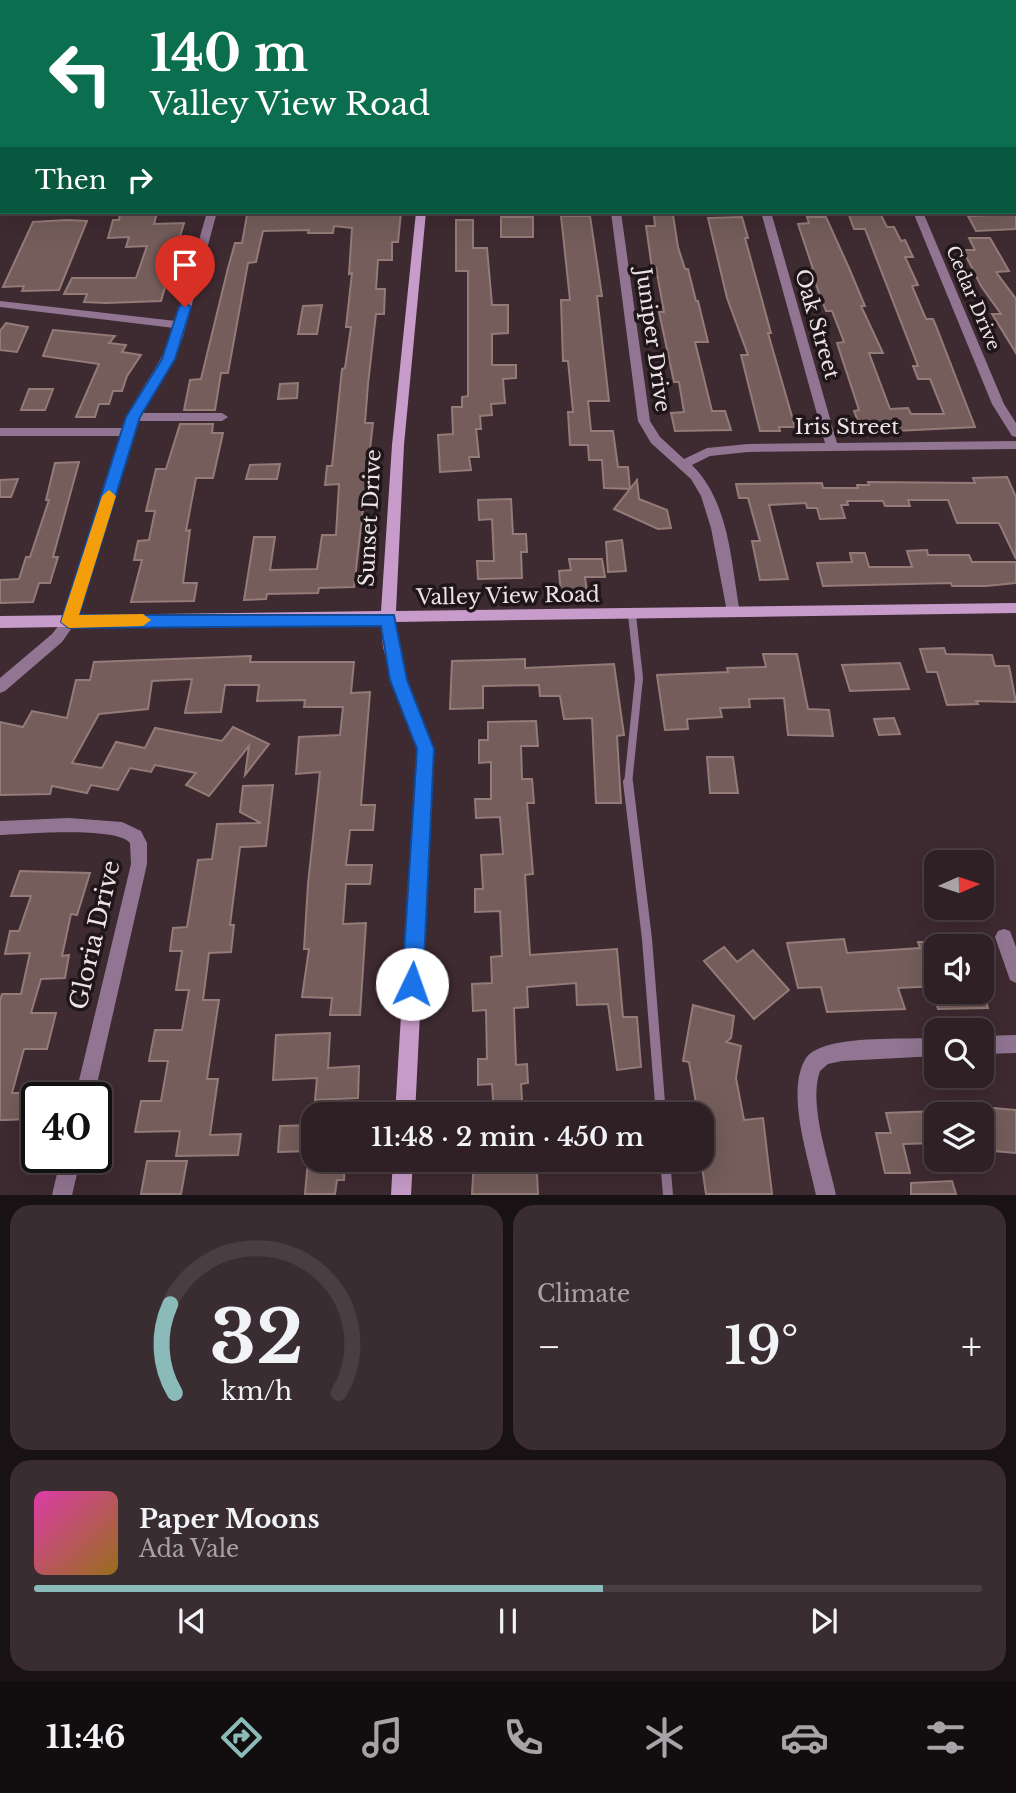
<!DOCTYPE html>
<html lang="en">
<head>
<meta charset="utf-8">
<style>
	:root { --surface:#2e2025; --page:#3a2d32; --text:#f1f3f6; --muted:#a7a3a7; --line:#493e42; --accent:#8bbbb9 }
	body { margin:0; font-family:"Libre Baskerville",serif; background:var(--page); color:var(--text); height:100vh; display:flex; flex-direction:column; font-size:26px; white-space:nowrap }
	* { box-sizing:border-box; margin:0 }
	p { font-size:23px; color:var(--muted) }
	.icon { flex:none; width:38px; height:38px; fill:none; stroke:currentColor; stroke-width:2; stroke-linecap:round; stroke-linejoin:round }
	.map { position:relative; height:1195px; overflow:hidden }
	.details { display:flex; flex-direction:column; gap:10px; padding:10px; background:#191214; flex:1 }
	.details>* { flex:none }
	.top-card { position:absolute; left:0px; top:0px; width:1017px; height:214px; box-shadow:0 7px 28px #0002,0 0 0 2px var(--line); background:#0b6e4f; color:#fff; overflow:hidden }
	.needle { width:46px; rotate:87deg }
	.fabs { position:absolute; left:924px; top:850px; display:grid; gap:14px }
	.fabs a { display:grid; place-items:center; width:70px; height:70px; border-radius:14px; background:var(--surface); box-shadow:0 7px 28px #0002,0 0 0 2px var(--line); font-size:35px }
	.speed { position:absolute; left:21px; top:1082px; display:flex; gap:14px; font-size:35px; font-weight:700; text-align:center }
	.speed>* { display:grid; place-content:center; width:91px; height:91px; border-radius:50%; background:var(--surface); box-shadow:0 7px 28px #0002,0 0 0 2px var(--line); line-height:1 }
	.speed .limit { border:4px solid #111; border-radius:10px; background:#fff; color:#111 }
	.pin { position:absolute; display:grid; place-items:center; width:60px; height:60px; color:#fff; margin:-72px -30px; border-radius:50% 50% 50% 0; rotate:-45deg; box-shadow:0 0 7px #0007 }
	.pin .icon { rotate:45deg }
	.me { position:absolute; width:77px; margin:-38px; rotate:3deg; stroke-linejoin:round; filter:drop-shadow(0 0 5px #0008) }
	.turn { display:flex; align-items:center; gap:24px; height:147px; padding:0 35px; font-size:32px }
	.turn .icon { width:91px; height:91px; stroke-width:2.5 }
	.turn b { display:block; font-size:49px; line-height:60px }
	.then { display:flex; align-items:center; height:66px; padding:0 35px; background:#0003; gap:14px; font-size:26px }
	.big { font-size:52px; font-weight:600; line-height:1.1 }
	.details .card { flex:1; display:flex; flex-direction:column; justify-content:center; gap:10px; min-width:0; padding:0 24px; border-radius:21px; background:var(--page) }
	.details .dial { align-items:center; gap:0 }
	.dial svg { height:182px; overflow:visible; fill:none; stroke:var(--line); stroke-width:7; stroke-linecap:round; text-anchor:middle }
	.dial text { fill:var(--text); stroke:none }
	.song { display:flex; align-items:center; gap:21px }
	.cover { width:84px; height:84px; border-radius:10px; background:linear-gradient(135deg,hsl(320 70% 55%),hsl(40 70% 35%)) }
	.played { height:7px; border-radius:4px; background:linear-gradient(90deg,var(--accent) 60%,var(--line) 60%) }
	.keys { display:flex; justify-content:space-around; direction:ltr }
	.heat { display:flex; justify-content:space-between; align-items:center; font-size:38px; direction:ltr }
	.details .tiles { flex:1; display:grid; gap:10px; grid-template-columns:1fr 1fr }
	.card:last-child { grid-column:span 2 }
	.trip { position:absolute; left:301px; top:1102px; width:413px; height:70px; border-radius:21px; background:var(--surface); box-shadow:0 7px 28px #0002,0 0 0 2px var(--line); font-weight:600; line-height:70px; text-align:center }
	.dock { display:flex; height:112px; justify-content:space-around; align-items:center; background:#120d0f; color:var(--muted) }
	.dock .icon { width:49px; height:49px }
	.dock .current { color:var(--accent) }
	.dock b { font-size:32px; color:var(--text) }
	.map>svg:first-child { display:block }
	.building { fill:#745d5a; stroke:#947b77; stroke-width:2 }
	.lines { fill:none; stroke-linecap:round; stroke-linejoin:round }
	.lane-far1 { stroke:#917592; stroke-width:8 }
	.lane { stroke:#917592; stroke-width:10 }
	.street { fill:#917592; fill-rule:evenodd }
	.secondary { fill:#c79cca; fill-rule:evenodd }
	.primary { fill:#f1b9f5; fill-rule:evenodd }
	.route { fill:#1a73e8; stroke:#114b97; stroke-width:2 }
	.slow { fill:#f59e0b }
	.labels { text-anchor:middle; stroke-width:7; stroke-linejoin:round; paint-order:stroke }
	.far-street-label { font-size:18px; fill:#efe2e6; stroke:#1f1619 }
	.street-label { font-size:21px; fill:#efe2e6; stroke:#1f1619 }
	.near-street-label { font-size:24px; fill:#efe2e6; stroke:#1f1619 }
</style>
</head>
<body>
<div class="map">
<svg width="1016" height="1195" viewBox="0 0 1016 1195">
	<rect width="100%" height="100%" fill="#3e2a31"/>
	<!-- building -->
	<g class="building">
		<path d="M357 212H401L398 242H392V260H378L376 289H385L384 314H376L368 384 365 423H373L354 587 319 588 318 593 267 594 266 599 244 600 254 537H275L270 570 317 569 322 535H336L339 484 325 485 327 466H332L342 369 345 368 351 327H346L352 273 349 274 352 228 334 226 333 233H308L309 230 263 231 256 262 248 263 228 373H221L215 410H184L190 380 201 379 228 268 235 243H242L247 215Z"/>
		<path d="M157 213 154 224 184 223 161 301 106 303 84 302 87 294H64L72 278H136L147 246 126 247 129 237 108 238 113 220H119L120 214Z"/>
		<path d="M1016 214V229L976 231 968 216Z"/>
		<path d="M654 215H673L678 247 685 269H688L696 301H698L708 342H695L712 411H725L731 430 675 431 671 413 684 412 679 382H674L659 312H664L656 268H652L646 226H655Z"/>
		<path d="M849 215H881L887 227H894L901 241 905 240 913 257H905L918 285 912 286 926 319H933L936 326 975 427 895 431 894 427 861 429 854 411 859 410 837 343 844 342 832 311H826L810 269H813L798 224 809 223 807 217H826L849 268 865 306H861L883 353H869L890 409 908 408 911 414H944L930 379H918L913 366H918L865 229H854Z"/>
		<path d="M561 216H590L602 296H597L609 401H588L591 431H613L618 467H628L630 489 604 488 602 460H589L588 445H570L568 412H573L568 361H563L561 300H570Z"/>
		<rect x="501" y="217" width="32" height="20"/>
		<path d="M742 217 748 238H745L771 333H768L795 427H779L780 431H760L741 355H748L727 298 708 218Z"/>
		<path d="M67 220 87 221 59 290 22 291 24 286 3 287 33 222Z"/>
		<path d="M456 220H473V248H487L492 305H508V333L492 334V365H516V378L503 379 505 403 491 404 492 415 480 416 481 429H476L479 457H469L471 470 440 472 438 435 453 434 452 407H462V397L468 396V271H456Z"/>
		<path d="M969 238H990L1009 271 996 272 1016 299V353L992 314H1001L981 286 963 250H975Z"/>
		<path d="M322 305 317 334H298L303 306Z"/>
		<path d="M6 323 28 327 17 352 0 350V331Z"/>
		<path d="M53 330 115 336 109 343 126 345 122 352 141 355 127 376 122 391H113L109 404H99L95 417H76L99 364 43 356Z"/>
		<path d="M298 383 297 398 278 399 280 384Z"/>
		<path d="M29 389H53L45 410H21Z"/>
		<path d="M180 424H213L212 433H223L213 478H196L186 531 190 530 183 583H197L194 601 131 602 142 560H134L138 541 149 540 155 511H146L156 469H166Z"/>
		<path d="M79 462 53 557H58L50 583H39L33 602 0 603V580L19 579 26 557H30L49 500H46L55 463Z"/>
		<path d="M280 464 277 479H246L250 465Z"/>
		<path d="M1007 477 1016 497V559L999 523H957L948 500H908L910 506H885L883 501H847L848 505H841L845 518 820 519 817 508H807L806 503 769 505 788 579 760 580 752 541H760L748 498H739L736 484 822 483 823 488H858L857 485H869L868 482 975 483 973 478Z"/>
		<path d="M18 479 11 497H0V480Z"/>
		<path d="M637 480 639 499 667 510 671 528 658 529 614 509Z"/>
		<path d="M511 499 513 534H526L527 552H521L522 578 478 579 477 561H494L492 519 479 520 478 500Z"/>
		<path d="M622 540 626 571 608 572 606 542Z"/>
		<path d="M927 550 928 555H969L972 562H1016V583L986 586H952L951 583 823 586 817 563 852 562 850 553H865L869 567H912L907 551Z"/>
		<path d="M569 559H602L605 577H585L587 593 561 594 559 571 571 570Z"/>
		<path d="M944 648 946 654 992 655 995 666H1009L1016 702 976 701 978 704 947 705 937 672H927L920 649Z"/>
		<path d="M763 654H797L808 709 829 710 833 736 788 735 784 698 749 699 750 707 720 708 722 717 687 719 688 729 665 730 657 675 728 672 727 668 766 667Z"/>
		<path d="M251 656 250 662H354L351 693 370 692 361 805H375L373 830H350L346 865H372L370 884H346L343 924 366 923 360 1015H330L332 998 302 997 309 949H304L308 884 320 772 296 774 299 737 340 735 343 707H304L305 700 257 701 259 685H225L221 712 185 713 192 679 152 681 148 709 99 714 72 763 102 768 116 742 145 748 155 728 222 741 233 727 269 744 245 775 249 746 209 796 186 785 196 773 155 765 151 772 130 768 118 790 91 785 87 793 52 786 50 794 0 795V722L23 727 32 711 67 718 76 680H90L94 662Z"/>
		<path d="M525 659V668L614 664 624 735 617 736 621 803H596L592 718 564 719 560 696H540L539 685 483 686V708L450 709 452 661Z"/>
		<path d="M900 663 909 689 850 691 842 665Z"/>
		<path d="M894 718 900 734 879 735 874 719Z"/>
		<path d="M536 721 538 746H521L522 779H532L534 803H527L533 874 525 875 530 955 617 949 623 1017H637L641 1067 617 1070 608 1004 577 1005 576 983 527 987 528 1007 514 1008 516 1065 527 1064 528 1083 521 1084 523 1115H494L492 1084 478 1085V1059H487L486 1010 473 1011 472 984 492 983 491 957 502 956 500 911 475 912V889H483L481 855 503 854 500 817 476 818 475 799H491V762L479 763V740H488V722Z"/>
		<path d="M707 757H733L738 793H710Z"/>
		<path d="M273 785 266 846 240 847 230 925H234L231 952 209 953 203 1000H219L207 1079H218L210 1135 241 1134 238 1155 176 1156 180 1131 135 1132 141 1101H161L168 1061H149L155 1030H182L189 990H176L182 951H170L173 928 187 927 198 860 212 859 217 824 261 823 240 812 243 786Z"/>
		<path d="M20 871 90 873 77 915 71 914 62 956 69 955 65 978 41 979 31 1013H56L47 1049H24L12 1093H35L28 1119 5 1120H0V1001L2 994H21L30 953 5 954 10 931H19L31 896H11Z"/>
		<path d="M844 939 847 953 920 948 918 942H936V986L898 988 905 1009 827 1012 821 987 798 988 787 943Z"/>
		<path d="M724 947 737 962 753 950 789 990 754 1019 704 961Z"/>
		<path d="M933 992H983L988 1008 938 1009Z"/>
		<path d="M693 1005 734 1016 731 1038 726 1042 741 1046 736 1078 744 1120 763 1118 772 1194H706L701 1160H707L702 1115H698L689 1062 683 1061Z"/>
		<path d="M330 1033 328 1068 359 1066 358 1098 315 1100 317 1078 273 1080 276 1035Z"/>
		<path d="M982 1107 1016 1110V1153L982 1150Z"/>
		<path d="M936 1111V1143L903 1144 910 1173H885L876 1133H891L886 1113Z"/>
		<path d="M313 1125V1151L278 1152 280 1126Z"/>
		<path d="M308 1160H345L344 1180H337L335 1194H305Z"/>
		<path d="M474 1160H526L527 1173H537L538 1194H472Z"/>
		<path d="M147 1161H187L181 1194H141Z"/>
		<path d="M952 1181 956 1194H911V1183Z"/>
	</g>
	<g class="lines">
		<!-- lane-far1 -->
		<path class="lane-far1" d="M628 784 639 678 632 615"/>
		<!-- lane -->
		<g class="lane">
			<path d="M628 782 647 939 661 1115"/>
			<path d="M665 1160 668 1195"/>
		</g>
		<!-- street -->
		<g class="street">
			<path d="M5 0H15L3 2Z"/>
			<path d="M604 0H612L613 2H605Z"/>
			<path d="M682 0 700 2H684Z"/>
			<path d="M756 0H764L755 2Z"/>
			<rect x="1015" y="13" width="1" height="4"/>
			<rect x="1015" y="70" width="1" height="6"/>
			<rect x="0" y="195" width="2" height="6"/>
			<path d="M207 212H217L183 337 174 359 141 413H222L228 417 222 421H138L76 622 62 642 5 691 0 693V678L52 634 63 620 121 436H0V428H123C135 392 163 365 174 328L0 307V301L176 321Z"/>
			<path d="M611 212H621L650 421 660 437 684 459 707 448 748 444 825 443 761 212H771L837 443 1016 441V449L748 452 710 456 692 465C730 503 731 563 740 613L738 617H728L711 528 701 496 691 479 651 443 638 421Z"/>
			<path d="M913 212H923L1004 404 1016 423V437L1012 436 992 404Z"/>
			<path d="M69 818 122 822 141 831 147 843V864L94 1097H75L131 864 130 843C116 826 24 834 0 835V821Z"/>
			<path d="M1004 929 1010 931 1016 947V983L1010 980 995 937 998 931Z"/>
			<path d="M1016 1035V1053L982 1054V1036Z"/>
			<path d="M936 1038V1056L842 1061 828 1064 820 1071C808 1104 829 1161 836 1195H816C809 1159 785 1091 806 1058 811 1051 821 1047 829 1045 857 1037 906 1039 936 1038Z"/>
			<path d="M61 1157H81L72 1195H52Z"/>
		</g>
		<!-- secondary -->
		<g class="secondary">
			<rect x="432" y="0" width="8" height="2"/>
			<rect x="1015" y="193" width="1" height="6"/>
			<path d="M416 212H426L404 445 396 611 1016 603V613L395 622 397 647 406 680 433 749 415 1115H395L417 749 392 680 383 647 381 622 0 628V616L381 611 392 445Z"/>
			<path d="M393 1160H413L411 1195H391Z"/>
		</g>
		<!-- primary -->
		<g class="primary">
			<path d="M244 0H260L243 2Z"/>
			<rect x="0" y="61" width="2" height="6"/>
		</g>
	</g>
	<!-- route -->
	<path class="route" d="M185 303 191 307 175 359 140 417 79 615H394L407 680 434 749 423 984 420 991 412 994 405 991 402 984 417 749 390 680 381 626 69 628 61 622 126 417 162 359 179 307Z"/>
	<!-- slow -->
	<path class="slow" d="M109 490 116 496 79 615 143 614 151 620 143 626 69 628 61 622 102 496Z"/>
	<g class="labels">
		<!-- far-street labels -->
		<g class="far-street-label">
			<text transform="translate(973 298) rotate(67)" y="6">Cedar Drive</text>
		</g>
		<!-- street labels -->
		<g class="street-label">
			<text transform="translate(817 324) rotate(74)" y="7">Oak Street</text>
			<text transform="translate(653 340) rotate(82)" y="7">Juniper Drive</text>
			<text x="847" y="434">Iris Street</text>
			<text transform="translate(370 518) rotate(-87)" y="7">Sunset Drive</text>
			<text transform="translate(508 596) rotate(-1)" y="7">Valley View Road</text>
		</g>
		<!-- near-street labels -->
		<g class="near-street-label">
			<text transform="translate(95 935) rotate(-77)" y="8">Gloria Drive</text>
		</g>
	</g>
</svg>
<div class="fabs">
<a><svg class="needle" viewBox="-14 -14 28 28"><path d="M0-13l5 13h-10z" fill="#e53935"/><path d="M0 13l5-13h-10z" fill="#a7a3a7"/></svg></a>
<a><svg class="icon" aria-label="sound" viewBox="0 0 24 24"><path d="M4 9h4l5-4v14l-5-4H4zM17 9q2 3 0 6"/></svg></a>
<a><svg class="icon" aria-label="search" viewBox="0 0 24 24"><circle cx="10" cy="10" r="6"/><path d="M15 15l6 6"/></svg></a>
<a><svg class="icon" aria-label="layers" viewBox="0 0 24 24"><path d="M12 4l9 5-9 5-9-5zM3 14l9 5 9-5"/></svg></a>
</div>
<div class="speed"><div class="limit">40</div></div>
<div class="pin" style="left:185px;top:307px;background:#d93025"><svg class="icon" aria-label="arrive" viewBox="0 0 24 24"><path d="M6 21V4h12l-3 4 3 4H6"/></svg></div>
<svg class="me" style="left:412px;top:984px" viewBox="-20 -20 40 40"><circle r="19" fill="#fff"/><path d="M0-13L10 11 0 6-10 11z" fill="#1a73e8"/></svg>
<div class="trip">11:48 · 2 min · 450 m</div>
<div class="top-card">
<div class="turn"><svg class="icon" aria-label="left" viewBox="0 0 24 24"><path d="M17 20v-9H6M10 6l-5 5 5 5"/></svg><div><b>140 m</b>Valley View Road</div></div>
<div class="then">Then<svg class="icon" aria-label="right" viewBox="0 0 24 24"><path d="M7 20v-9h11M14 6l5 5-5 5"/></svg></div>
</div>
</div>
<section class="details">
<div class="tiles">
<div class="card dial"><svg viewBox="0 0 100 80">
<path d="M14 69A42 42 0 1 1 86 69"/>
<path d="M14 69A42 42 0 0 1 12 30" stroke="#8bbbb9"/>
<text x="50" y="56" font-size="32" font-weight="700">32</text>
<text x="50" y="72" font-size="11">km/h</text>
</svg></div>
<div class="card"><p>Climate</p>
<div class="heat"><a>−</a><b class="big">19°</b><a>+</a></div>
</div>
<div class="card">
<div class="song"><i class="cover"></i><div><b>Paper Moons</b><p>Ada Vale</p></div></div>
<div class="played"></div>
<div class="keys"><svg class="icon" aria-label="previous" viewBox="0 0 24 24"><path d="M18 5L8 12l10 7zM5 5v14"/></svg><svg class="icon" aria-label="pause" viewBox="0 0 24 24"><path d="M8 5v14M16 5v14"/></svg><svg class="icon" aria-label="next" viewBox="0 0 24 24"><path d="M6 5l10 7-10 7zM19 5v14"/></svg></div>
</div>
</div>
</section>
<nav class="dock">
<b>11:46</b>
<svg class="icon current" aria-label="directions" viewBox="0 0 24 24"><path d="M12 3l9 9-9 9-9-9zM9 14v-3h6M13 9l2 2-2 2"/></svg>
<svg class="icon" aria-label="music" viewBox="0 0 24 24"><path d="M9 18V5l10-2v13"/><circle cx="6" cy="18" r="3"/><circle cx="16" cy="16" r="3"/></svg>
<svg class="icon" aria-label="phone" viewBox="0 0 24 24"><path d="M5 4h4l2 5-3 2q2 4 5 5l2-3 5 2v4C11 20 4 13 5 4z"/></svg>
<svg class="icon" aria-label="climate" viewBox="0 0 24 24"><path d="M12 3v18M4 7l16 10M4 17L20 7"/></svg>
<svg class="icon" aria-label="car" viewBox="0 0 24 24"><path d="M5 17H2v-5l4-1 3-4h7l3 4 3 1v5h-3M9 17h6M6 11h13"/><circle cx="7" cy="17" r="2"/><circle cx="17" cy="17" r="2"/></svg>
<svg class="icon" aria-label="filters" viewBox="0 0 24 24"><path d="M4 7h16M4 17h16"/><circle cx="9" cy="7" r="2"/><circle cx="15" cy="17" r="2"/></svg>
</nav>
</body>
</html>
